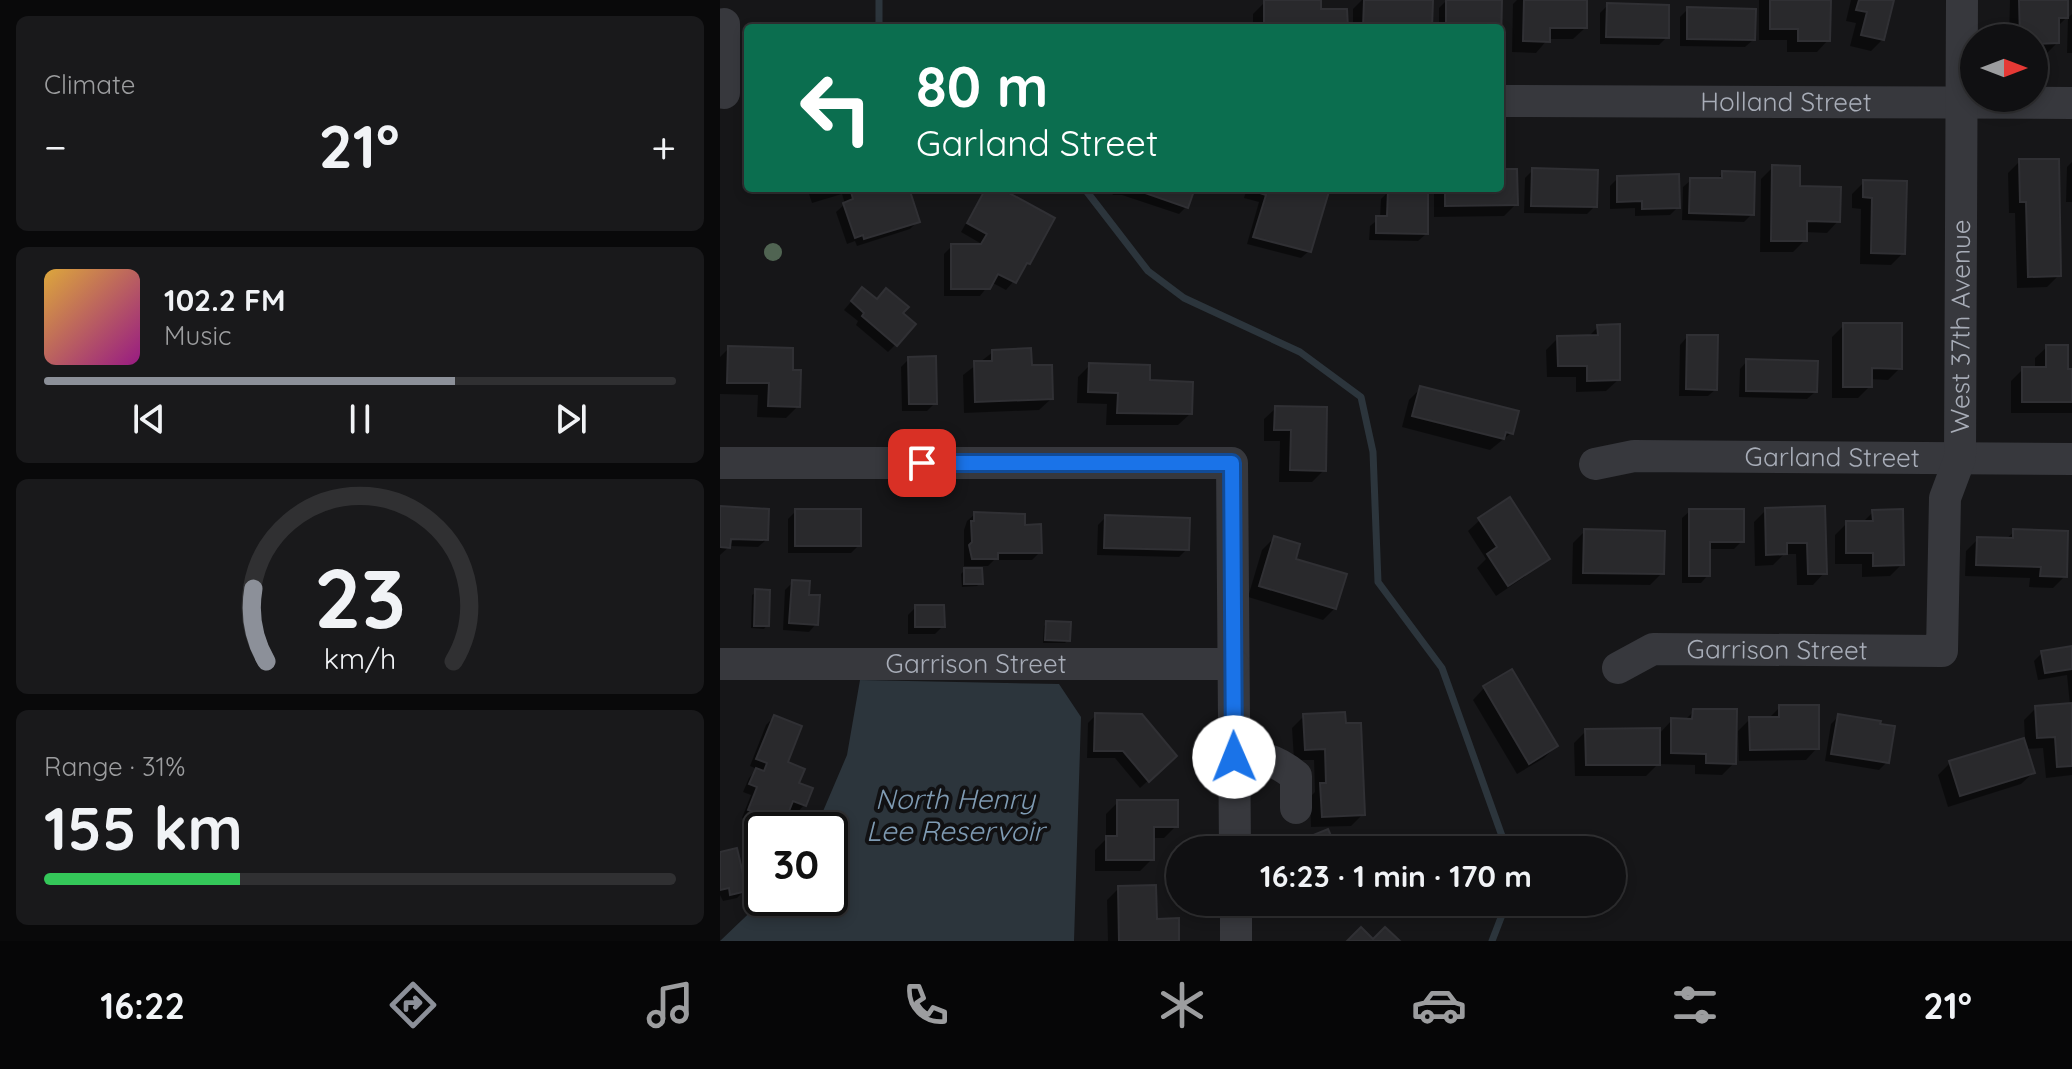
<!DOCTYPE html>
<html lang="en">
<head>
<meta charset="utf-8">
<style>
	:root { --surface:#101012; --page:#19191b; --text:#f1f3f6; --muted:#9c9d9f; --line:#303032; --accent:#8c9099 }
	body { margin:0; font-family:Quicksand,sans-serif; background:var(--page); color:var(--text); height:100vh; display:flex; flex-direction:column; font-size:30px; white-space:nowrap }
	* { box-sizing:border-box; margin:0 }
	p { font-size:26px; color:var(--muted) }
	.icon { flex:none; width:44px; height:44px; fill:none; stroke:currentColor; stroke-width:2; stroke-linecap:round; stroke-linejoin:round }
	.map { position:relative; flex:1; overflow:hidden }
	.details { display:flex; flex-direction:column; gap:16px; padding:16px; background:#09090a; width:720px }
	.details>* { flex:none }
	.hud { position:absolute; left:24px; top:24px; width:760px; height:168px; border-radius:8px; box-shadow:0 4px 12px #0003,0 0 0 2px var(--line); background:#0b6e4f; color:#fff; overflow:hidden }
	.needle { width:52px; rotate:90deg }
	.controls { position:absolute; left:1240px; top:24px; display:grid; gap:16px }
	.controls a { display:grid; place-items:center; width:88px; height:88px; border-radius:50%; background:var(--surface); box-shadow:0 4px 12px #0003,0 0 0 2px var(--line); font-size:40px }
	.speed { position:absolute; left:24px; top:812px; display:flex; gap:16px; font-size:40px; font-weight:700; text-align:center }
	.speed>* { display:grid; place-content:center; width:104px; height:104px; border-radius:50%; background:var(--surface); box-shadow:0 4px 12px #0003,0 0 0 2px var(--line); line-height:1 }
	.speed .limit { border:4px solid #111; border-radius:12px; background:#fff; color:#111 }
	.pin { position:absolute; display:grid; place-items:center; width:68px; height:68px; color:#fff; margin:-34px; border-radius:16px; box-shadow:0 4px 12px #0006 }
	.me { position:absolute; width:88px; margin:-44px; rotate:359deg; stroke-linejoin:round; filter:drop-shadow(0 0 6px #0008) }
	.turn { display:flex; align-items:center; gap:28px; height:168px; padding:0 40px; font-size:36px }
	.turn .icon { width:104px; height:104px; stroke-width:2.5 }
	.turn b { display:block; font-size:56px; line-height:68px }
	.big { font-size:60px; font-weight:700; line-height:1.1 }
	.details .card { flex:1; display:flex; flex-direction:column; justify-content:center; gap:12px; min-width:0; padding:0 28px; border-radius:12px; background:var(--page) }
	.details .dial { align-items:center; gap:0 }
	.dial svg { height:208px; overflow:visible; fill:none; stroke:var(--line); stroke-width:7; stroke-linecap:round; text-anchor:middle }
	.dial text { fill:var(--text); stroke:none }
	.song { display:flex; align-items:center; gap:24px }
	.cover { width:96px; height:96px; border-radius:12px; background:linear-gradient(135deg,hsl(40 70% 55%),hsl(310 70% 35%)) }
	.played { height:8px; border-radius:4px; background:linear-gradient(90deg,var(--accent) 65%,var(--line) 65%) }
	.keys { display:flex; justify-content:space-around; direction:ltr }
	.heat { display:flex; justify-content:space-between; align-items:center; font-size:44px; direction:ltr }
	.charge { height:12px; border-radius:6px; background:linear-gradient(90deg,#34c759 31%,var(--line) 0) }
	.trip { position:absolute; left:446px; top:836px; width:460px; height:80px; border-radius:40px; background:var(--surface); box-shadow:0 4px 12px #0003,0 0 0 2px var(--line); font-weight:700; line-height:80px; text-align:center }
	.tabs { display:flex; height:128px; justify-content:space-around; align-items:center; background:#060607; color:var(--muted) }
	.tabs .icon { width:56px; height:56px }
	.tabs .on { color:var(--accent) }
	.tabs b { font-size:36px; color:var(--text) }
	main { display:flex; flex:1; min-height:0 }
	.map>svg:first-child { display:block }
	.water { fill:#2c353c }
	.shadow { fill:#0007 }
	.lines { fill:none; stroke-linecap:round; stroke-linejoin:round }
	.stream { stroke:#2c353c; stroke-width:7 }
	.building { fill:#29292c; stroke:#303034; stroke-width:2 }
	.minor { stroke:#37383d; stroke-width:32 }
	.tree { fill:#506452 }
	.route-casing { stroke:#114b97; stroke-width:20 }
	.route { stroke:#1a73e8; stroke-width:14 }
	.labels { text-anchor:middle; stroke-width:8; stroke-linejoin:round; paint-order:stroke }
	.street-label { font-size:26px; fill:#a8adb8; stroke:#111113 }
	.water-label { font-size:28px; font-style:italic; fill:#7f9bb3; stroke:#111113 }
</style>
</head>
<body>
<main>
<section class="details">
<div class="card"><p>Climate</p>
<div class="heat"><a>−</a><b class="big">21°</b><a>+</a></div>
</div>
<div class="card">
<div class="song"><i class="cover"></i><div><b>102.2 FM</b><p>Music</p></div></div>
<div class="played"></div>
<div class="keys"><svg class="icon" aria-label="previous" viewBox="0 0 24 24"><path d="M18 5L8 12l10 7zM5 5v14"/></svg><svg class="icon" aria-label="pause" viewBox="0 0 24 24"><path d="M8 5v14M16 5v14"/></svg><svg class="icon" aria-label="next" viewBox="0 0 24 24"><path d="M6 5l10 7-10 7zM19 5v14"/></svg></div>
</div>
<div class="card dial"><svg viewBox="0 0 100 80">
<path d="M14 69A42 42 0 1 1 86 69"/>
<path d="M14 69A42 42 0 0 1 9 41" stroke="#8c9099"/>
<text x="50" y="56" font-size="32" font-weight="700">23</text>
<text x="50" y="72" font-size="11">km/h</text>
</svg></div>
<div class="card"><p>Range · 31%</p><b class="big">155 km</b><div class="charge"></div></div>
</section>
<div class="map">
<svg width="1352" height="941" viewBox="0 0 1352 941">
	<rect width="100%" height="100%" fill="#161618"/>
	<!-- water -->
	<path class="water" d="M140 680 339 684 361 717 354 941H0L45 898H110V830H95L127 755Z"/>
	<!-- shadow -->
	<g class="shadow">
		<path d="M642 0H711L710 28H633V9Z"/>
		<path d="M727 0 779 28H719V8Z"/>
		<path d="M797 0H865V28L853 39H828L816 53 792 52 793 4Z"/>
		<path d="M1039 0H1109L1108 40 1097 52H1067V40H1039Z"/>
		<path d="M1131 0H1172L1163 39 1151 51 1130 46 1136 23 1126 21Z"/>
		<path d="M1290 0H1346V18L1337 27V43L1325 55H1314V38H1289Z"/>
		<path d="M545 2 599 11 626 28H533V14Z"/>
		<path d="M888 5 947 37 939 45 880 44V13Z"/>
		<path d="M968 9 1033 40 1025 47 960 46V17Z"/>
		<path d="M1352 14V53H1347L1348 18Z"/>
		<path d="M1300 161 1339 275 1327 287 1297 288 1295 213H1289L1288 173Z"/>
		<path d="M1352 162V202H1346L1347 167Z"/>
		<path d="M1053 167 1118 221 1107 233 1085 232V240L1073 252H1040L1041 179Z"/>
		<path d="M813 170 875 206 867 214 804 213 805 178Z"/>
		<path d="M780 171 796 204 784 216 714 217V188H780Z"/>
		<path d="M1003 173 1032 214 1024 222 962 220 963 187 971 180H996Z"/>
		<path d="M898 178 958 207 950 215 915 216V208L890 209V186Z"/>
		<path d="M1144 182 1183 253 1171 265 1140 264 1141 209 1132 208V194Z"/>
		<path d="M87 188H187L198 221 190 229 137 246 135 241 127 244 116 212 125 204 122 194 92 203Z"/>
		<path d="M266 188H276L309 263 286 290 271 282 260 296H224V254L232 246H259L260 243 241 232Z"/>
		<path d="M389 188H473L466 207 459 214 402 195H393Z"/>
		<path d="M527 188H607L589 251 581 258 527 244 539 202 524 198Z"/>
		<path d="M668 192 706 234 698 241 649 240 650 226 660 218 661 199Z"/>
		<path d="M135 297 156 301 180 314 176 344 168 352 136 325 138 321 124 310Z"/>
		<path d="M1124 325 1180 368 1168 380 1150 379V386L1138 398H1112V337Z"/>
		<path d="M878 327 898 380 886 391 856 392V377H827L826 350 838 338H867Z"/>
		<path d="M967 337 996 389 988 396H959L960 345Z"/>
		<path d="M1327 347 1346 370H1352V413H1291V381L1303 369H1315V358Z"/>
		<path d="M9 348 71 372 78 406 66 418 37 417 38 395 0 394V357Z"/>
		<path d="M273 352 331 399 319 410 244 413 243 375Z"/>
		<path d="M189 359 215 403 207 411H182L181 367Z"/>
		<path d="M1027 361 1095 392 1087 399 1019 397 1020 369Z"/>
		<path d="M370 365 427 382 470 414 458 425H386L387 404 357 403 358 377Z"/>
		<path d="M701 388 791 433 770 450 682 427 689 400Z"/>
		<path d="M556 408 604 470 592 482H559L560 441H544V419Z"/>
		<path d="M0 508 46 540 38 547 10 546 0 555Z"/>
		<path d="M1103 508 1104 573 1093 585H1077L1076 554H1064L1053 565 1035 566 1034 522 1046 510Z"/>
		<path d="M76 511 139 545 131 553H68V519Z"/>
		<path d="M970 511 1022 541 1014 549H988V575L981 583H962V518Z"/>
		<path d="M1153 512 1182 564 1170 576 1142 577V564H1115V535L1127 523H1142Z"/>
		<path d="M255 514 303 527 320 552 312 560H274L268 566H244V530L247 521Z"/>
		<path d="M386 517 467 549 459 557 377 555 378 525Z"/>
		<path d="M760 520 827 558 815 570 776 596 757 568 766 559 748 531Z"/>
		<path d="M865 531 942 573 930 585 852 584 853 543Z"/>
		<path d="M1294 532 1345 576 1333 588 1309 587 1310 578 1245 576 1246 551 1258 539 1285 540Z"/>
		<path d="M554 538 615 608 603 620 528 597 542 550Z"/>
		<path d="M245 570 261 583 257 586 242 587 241 574Z"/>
		<path d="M73 582 87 597 96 624 89 632 63 630 65 590Z"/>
		<path d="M36 592 47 625 44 629 31 628 32 595Z"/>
		<path d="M196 607 223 626 215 634H188V615Z"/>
		<path d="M327 623 348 640 345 643H323L324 626Z"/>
		<path d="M1352 651V775L1326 778 1323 748 1306 749 1313 773 1301 784 1228 807 1218 775 1230 763 1305 740 1304 720 1316 708 1350 705 1347 675 1318 680 1314 661 1322 653Z"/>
		<path d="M764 688 836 746 824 758 797 774 753 700Z"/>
		<path d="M1060 707 1097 748 1086 760 1019 761 1018 731 1030 719H1048Z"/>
		<path d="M974 711 1014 763 1002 775 975 774V765L938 764 926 776H855L854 743 866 731 938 735 952 720 964 721Z"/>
		<path d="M623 714 643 814 631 826 591 827 590 797 595 792 594 760H574L572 728 584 716Z"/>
		<path d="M376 715 455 756 420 788 395 758H367L368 723Z"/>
		<path d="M1119 716 1167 762 1159 770 1105 761 1111 724Z"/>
		<path d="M54 717 65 763 84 805 77 813 68 809 62 823 53 830 22 818 31 795 23 792 29 778 37 769 30 766 46 725Z"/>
		<path d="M398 802 456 826 444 838H432V859L420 871H375V850L386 839V814Z"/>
		<path d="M587 840 614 847 638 850H577Z"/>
		<path d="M0 854 25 890 17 898 3 901 0 895Z"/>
		<path d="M399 888 435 921 457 941H388L387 900Z"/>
		<path d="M601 902H634L606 914Z"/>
	</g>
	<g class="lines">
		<!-- stream -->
		<g class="stream">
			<path d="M159 28V0"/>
			<path d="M364 188 428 271 464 298 580 352 641 397 653 452 658 582 722 668 787 850"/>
			<path d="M772 941 787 902"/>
		</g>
	</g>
	<!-- building -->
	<g class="building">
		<path d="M544 0H601V9H627L628 28H544Z"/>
		<path d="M644 0H713L712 28H643Z"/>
		<path d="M726 0H782L781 43 780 28H726Z"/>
		<path d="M804 0H867V28H830V42L803 41Z"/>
		<path d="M1050 0H1111L1110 41H1078V29H1050Z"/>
		<path d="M1139 0H1174L1164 40 1141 35 1147 12 1136 10Z"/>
		<path d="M1299 0H1348V18H1339V43L1314 44V38H1300Z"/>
		<path d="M887 3 949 5V38L886 37Z"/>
		<path d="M967 7 1036 9 1035 40 967 39Z"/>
		<path d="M1299 159H1339L1341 276 1308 277 1306 202H1300Z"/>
		<path d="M1052 165 1080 166V186L1121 187 1120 222 1087 221V241H1051Z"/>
		<path d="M812 168 878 170 877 207 811 206Z"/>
		<path d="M780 169H797L798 205 725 206V188H780Z"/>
		<path d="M1002 171 1035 172 1034 215 969 213 970 178H1002Z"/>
		<path d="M959 174 960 208 922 209V201L897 202V176Z"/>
		<path d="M1143 180 1187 181 1185 254 1151 253 1152 198 1143 197Z"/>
		<path d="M130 188H189L200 222 144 239 143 235 135 238 123 203 133 199Z"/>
		<path d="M266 188H280L335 218 310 264 307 263 296 283 278 274 270 289H231V244H261L267 234 247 223Z"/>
		<path d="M411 188H475L468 208Z"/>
		<path d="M531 188H610L591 252 533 237 546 195 531 190Z"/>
		<path d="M668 190 708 191V234L656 233V216H667Z"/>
		<path d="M142 287 157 299 166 288 189 307 183 313 196 324 177 346 142 316 144 313 131 301Z"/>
		<path d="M1123 323H1182V369L1152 368V387H1123Z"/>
		<path d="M900 324V380L867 381V366H838L837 336 878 335 877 325Z"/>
		<path d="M967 335H998L997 390 966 389Z"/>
		<path d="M1326 345H1348V369H1352V402H1302V367H1326Z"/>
		<path d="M8 346 73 348V370H81L80 407 48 406 49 383H7Z"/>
		<path d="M311 348 312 365H332L333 399 255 402 254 361H272V350Z"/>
		<path d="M216 356 217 404H189L188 357Z"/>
		<path d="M1026 359 1098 361 1097 392 1026 391Z"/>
		<path d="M369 363 430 365V380L473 382 472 414 397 413 398 393 368 392Z"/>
		<path d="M700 386 799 411 793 434 786 432 784 439 692 416Z"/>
		<path d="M555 406 607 407 606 471 570 470 571 430H554Z"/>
		<path d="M790 497 830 559 788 586 767 554 777 547 758 518Z"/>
		<path d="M0 506 49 509 48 540 11 539 10 548 0 547Z"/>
		<path d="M1105 506 1107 574H1088L1087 543H1067V554L1046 555 1045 508Z"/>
		<rect x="75" y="509" width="66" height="37"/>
		<path d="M969 509H1024V542H990V576H969Z"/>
		<path d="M1183 509 1184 565 1153 566V553H1126V521H1153L1152 510Z"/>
		<path d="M254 512 305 514V525L321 524 322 553H278V559H252L249 545 252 542 251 521H254Z"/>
		<path d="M385 515 470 518 469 550 384 548Z"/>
		<path d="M864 529 945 531 944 574 863 573Z"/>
		<path d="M1293 529 1348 531 1347 577 1320 576 1321 567 1256 565 1257 537 1293 538Z"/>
		<path d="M554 536 580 544 576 559 627 574 616 609 539 586Z"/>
		<path d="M244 568H262L263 584H244Z"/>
		<path d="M72 580 90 581 89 595H100L98 625 69 623Z"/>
		<path d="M35 589 50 590 49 626H34Z"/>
		<path d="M195 605H224L225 627H195Z"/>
		<path d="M326 621 351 622 350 641 325 640Z"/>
		<path d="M1352 646V669L1325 673 1321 651Z"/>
		<path d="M792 669 838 746 809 764 763 686Z"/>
		<path d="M1352 703V766L1337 767 1335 737 1317 738 1315 706Z"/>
		<path d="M1059 705H1099V749L1030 750 1029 717H1059Z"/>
		<path d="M973 709H1017L1016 764 986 763V754L951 753V718L972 719Z"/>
		<path d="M625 712 626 723H641L645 815 602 817 600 783H606L605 749 585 750 583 714Z"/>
		<path d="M375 713 422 714 457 756 429 782 403 751H374Z"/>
		<path d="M1118 714 1161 721 1160 724 1175 726 1169 763 1111 754Z"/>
		<path d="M54 715 82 726 68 762 85 769 79 783 93 788 86 806 73 801 64 824 28 810 37 787 29 784 36 768 44 771 47 763 36 759Z"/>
		<path d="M940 728V765H866L865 729Z"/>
		<path d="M1304 738 1315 773 1240 796 1229 761Z"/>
		<path d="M397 800H458V827H434V860H386V836H397Z"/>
		<path d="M608 829 615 845 634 836 640 850H591L586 838Z"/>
		<path d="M17 848 27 891 10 895 9 888 0 890V852Z"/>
		<path d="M436 885 437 919 459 918V941H399L398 886Z"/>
		<path d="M641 927 653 939 665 927 680 941H627Z"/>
	</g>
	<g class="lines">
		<!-- minor -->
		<g class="minor">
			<path d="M4 24V93"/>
			<path id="s1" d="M780 101 1352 103"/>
			<path d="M0 463H512L515 850"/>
			<path id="s2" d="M875 464 914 456 1352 459"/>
			<path id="s3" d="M0 664H513"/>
			<path id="s4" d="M898 668 933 649 1222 651 1225 498 1240 458 1242 0"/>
			<path d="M514 757C543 757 553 758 576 776V808"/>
			<path d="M516 902V941"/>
		</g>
	</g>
	<!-- trees -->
	<circle class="tree" cx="53" cy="252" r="9"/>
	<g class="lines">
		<defs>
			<path id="route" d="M202 463H512L514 757"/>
		</defs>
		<!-- route casing -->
		<use href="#route" class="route-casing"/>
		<!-- route -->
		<use href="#route" class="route"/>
	</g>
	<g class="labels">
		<!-- street labels -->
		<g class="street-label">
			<text dy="9" stroke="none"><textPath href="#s1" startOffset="286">Holland Street</textPath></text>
			<text dy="9" stroke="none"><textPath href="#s4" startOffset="656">West 37th Avenue</textPath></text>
			<text dy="9" stroke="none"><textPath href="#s2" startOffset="238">Garland Street</textPath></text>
			<text dy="9" stroke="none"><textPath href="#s4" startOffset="164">Garrison Street</textPath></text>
			<text dy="9" stroke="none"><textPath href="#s3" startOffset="256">Garrison Street</textPath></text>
		</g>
		<!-- water labels -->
		<g class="water-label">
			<text x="235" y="809">North Henry<tspan x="235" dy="32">Lee Reservoir</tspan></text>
		</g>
	</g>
</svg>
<div class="controls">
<a><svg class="needle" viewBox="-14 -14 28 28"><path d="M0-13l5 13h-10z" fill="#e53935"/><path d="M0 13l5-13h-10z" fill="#9c9d9f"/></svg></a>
</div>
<div class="speed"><div class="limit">30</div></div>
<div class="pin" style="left:202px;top:463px;background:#d93025"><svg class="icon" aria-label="arrive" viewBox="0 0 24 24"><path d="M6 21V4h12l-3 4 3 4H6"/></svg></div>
<svg class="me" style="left:514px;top:757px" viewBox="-20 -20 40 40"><circle r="19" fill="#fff"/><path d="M0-13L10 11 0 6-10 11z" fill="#1a73e8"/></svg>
<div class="trip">16:23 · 1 min · 170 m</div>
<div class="hud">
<div class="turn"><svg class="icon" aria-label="left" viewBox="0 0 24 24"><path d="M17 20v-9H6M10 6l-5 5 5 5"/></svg><div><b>80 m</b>Garland Street</div></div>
</div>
</div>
</main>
<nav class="tabs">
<b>16:22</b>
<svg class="icon on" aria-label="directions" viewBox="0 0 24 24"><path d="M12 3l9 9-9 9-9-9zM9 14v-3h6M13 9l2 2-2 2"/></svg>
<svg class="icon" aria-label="music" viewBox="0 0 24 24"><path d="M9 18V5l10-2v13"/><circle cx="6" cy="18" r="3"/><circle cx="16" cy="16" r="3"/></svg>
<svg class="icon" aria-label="phone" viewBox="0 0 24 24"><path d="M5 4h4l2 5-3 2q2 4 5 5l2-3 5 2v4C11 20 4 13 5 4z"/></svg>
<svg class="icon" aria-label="climate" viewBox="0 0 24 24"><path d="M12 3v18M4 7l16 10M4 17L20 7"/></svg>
<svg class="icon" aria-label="car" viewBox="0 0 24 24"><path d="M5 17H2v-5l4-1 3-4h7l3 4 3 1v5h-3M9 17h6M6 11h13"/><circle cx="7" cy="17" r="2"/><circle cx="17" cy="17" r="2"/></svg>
<svg class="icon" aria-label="filters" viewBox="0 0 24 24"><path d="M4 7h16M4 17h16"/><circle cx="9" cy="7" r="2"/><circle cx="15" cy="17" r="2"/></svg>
<b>21°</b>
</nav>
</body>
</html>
